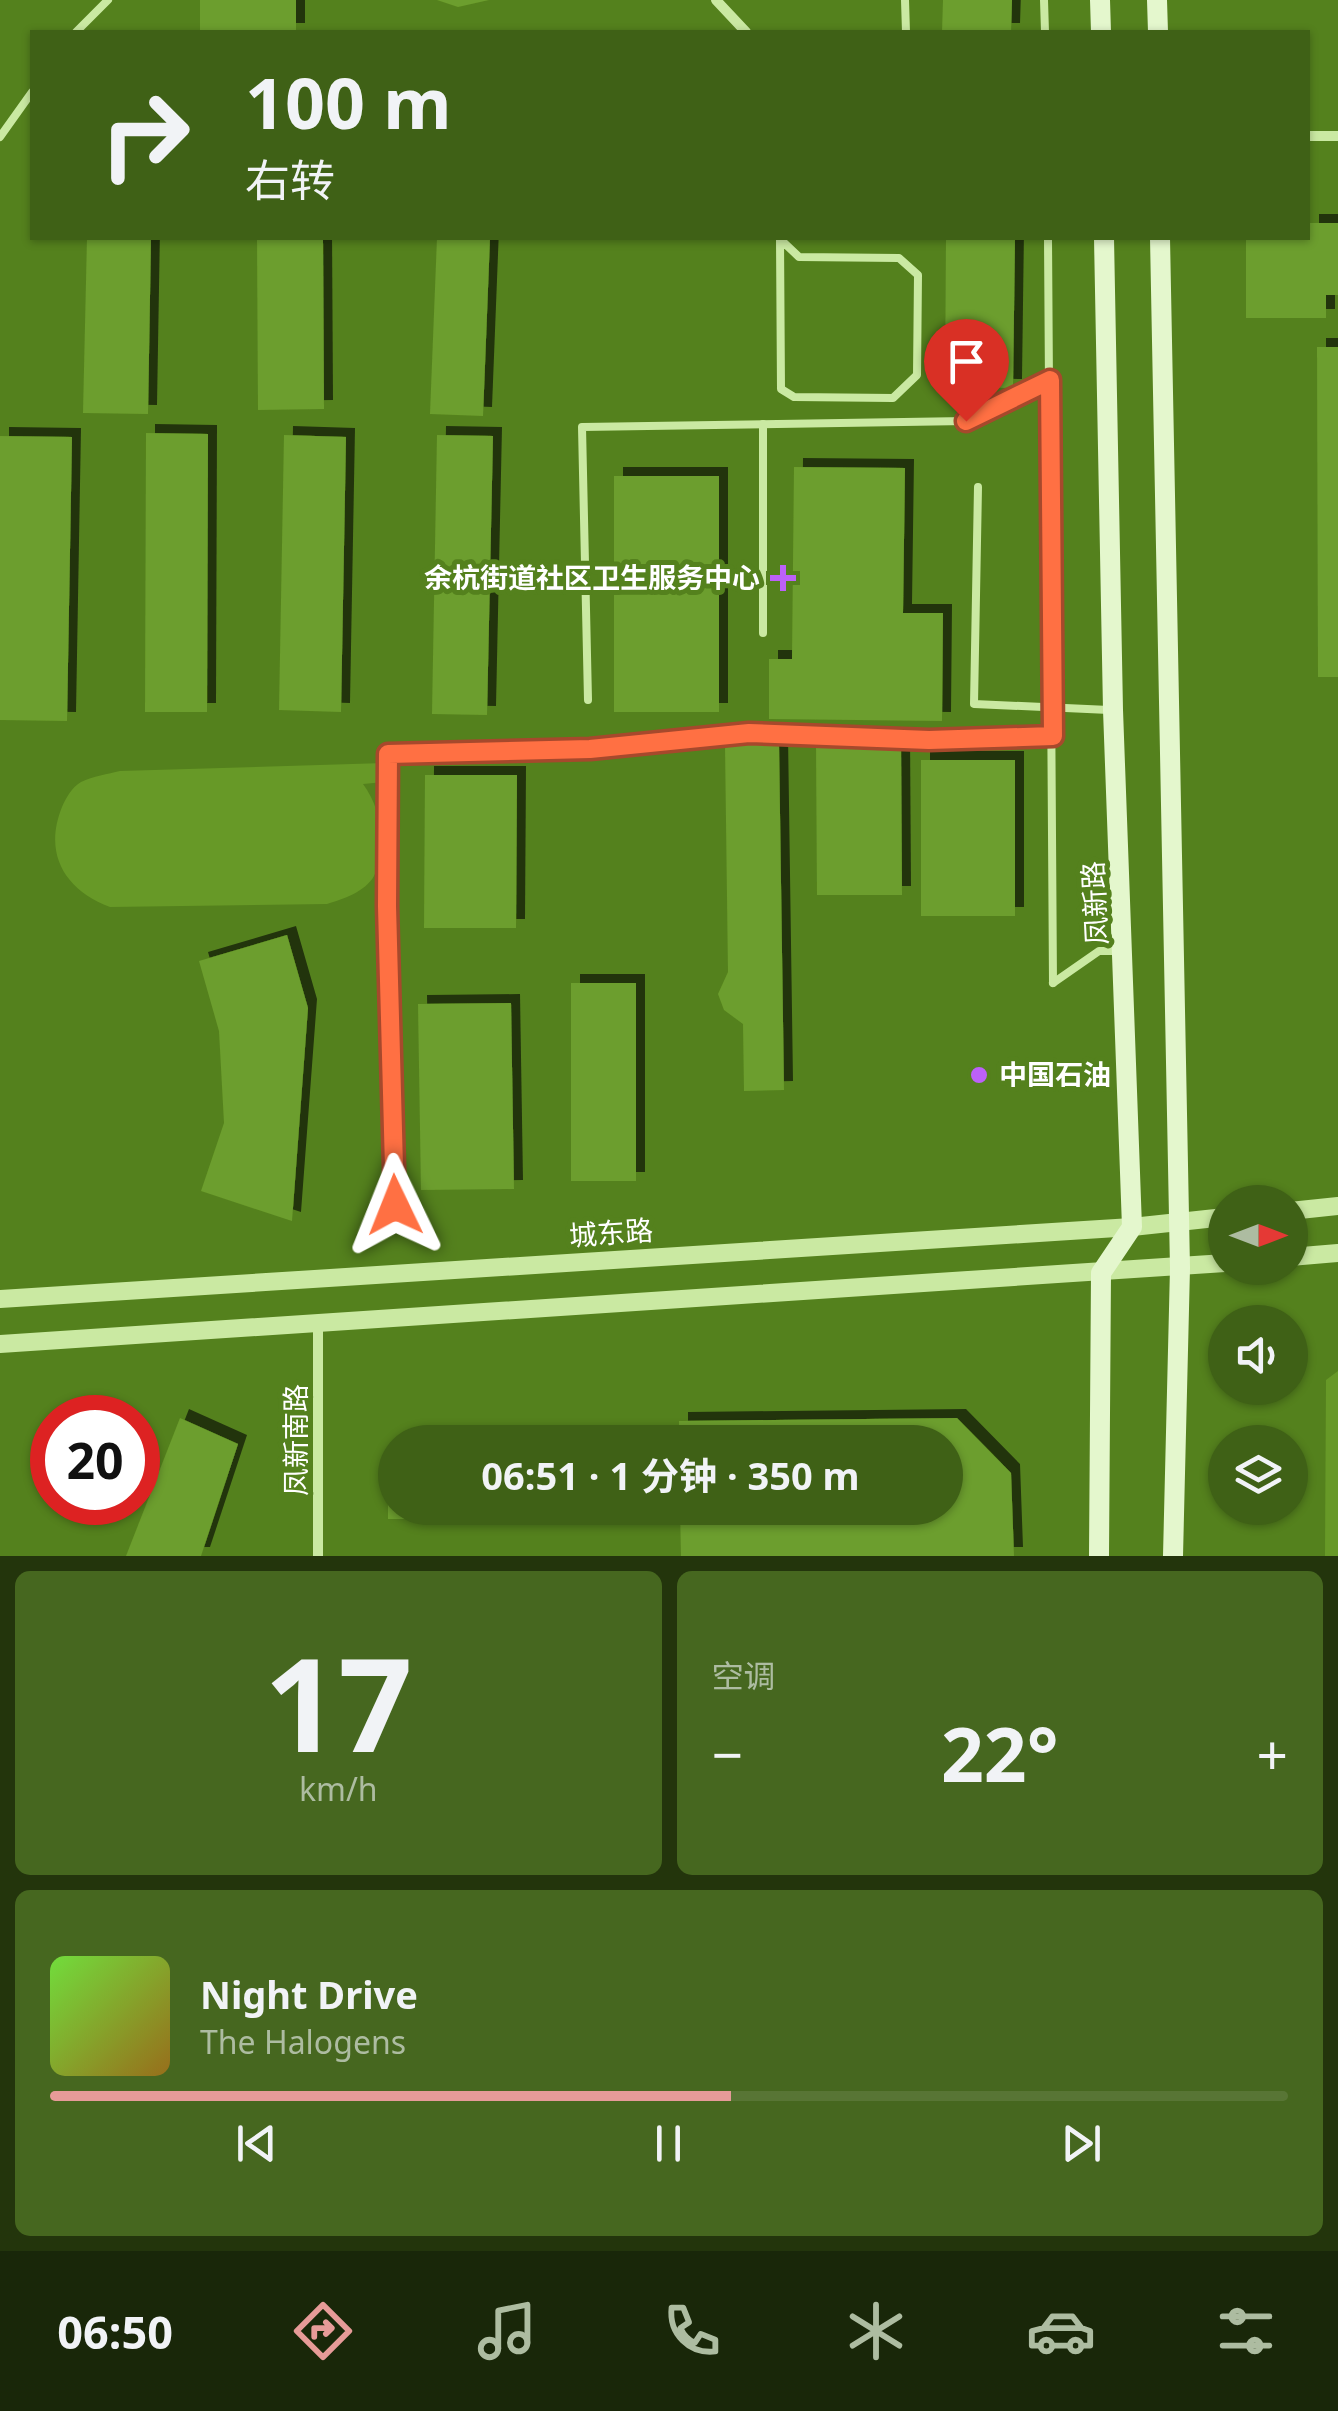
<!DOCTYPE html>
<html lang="zh">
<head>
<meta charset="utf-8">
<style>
	:root { --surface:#3f6116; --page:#46671f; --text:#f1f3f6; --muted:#adbca1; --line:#587535; --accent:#e69b98 }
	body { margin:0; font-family:"Noto Sans","Noto Sans SC",sans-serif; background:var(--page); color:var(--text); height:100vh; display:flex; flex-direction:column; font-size:38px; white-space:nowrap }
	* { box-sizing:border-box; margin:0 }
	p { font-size:32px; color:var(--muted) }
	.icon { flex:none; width:55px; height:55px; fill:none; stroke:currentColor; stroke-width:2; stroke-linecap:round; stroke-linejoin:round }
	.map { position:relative; height:1556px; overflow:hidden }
	.details { display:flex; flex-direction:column; gap:15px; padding:15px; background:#23350c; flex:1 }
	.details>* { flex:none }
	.banner { position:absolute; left:30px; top:30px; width:1280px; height:210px; border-radius:0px; box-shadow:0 2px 8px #0004; background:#3f6116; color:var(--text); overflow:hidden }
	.needle { width:65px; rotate:90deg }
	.buttons { position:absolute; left:1208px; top:1185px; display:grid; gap:20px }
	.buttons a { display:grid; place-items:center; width:100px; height:100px; border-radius:50%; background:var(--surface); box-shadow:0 2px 8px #0004; font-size:50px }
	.speed { position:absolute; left:30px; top:1395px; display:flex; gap:20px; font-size:50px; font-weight:700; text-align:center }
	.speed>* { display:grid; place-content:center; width:130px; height:130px; border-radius:50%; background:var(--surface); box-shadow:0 2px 8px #0004; line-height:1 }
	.speed .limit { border:15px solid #d22; background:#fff; color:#111 }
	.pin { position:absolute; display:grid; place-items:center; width:85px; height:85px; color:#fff; margin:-102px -42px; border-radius:50% 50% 50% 0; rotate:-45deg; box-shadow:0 0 10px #0007 }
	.pin .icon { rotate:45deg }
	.me { position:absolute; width:110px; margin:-55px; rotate:358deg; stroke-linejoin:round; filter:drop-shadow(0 0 8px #0008) }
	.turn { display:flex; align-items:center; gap:35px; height:210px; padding:0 50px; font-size:45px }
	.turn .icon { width:130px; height:130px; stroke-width:2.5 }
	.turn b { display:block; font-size:70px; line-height:85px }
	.big { font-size:75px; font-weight:700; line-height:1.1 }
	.details .tile { flex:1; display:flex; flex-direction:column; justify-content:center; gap:15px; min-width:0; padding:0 35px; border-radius:15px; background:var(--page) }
	.details .dial { align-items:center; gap:0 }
	.dial b { font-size:130px; line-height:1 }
	.song { display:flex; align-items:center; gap:30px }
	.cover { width:120px; height:120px; border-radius:15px; background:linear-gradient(135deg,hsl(100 70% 55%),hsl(40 70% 35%)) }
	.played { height:10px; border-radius:5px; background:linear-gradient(90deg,var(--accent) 55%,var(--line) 55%) }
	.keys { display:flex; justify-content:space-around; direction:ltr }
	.heat { display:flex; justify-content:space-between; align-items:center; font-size:55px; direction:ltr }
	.details .tiles { flex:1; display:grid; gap:15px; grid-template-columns:1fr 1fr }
	.tile:last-child { grid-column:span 2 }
	.trip { position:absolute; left:378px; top:1425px; width:585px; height:100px; border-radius:50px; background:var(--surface); box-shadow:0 2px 8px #0004; font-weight:700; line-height:100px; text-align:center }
	.tabs { display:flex; height:160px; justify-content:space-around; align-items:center; background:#192709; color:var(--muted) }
	.tabs .icon { width:70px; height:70px }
	.tabs .current { color:var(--accent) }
	.tabs b { font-size:45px; color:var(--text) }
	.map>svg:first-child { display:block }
	.green { fill:#679927 }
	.building { fill:#6c9e2d; filter:url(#shadow) }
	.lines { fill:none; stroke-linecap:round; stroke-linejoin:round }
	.service { stroke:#cae9a2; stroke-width:8 }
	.minor { stroke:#cae9a2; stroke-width:10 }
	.tertiary { stroke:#cae9a2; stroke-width:18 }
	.secondary { stroke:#e4f7cd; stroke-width:20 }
	.route-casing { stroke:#a6492c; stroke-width:25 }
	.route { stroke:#ff7043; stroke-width:18 }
	.poi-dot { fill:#bc61f8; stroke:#54811d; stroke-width:4 }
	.labels { text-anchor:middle; stroke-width:10; stroke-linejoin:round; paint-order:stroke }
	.poi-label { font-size:28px; font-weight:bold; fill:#fff; stroke:#54811d; text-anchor:end }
	.street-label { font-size:28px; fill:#fff; stroke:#54811d }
</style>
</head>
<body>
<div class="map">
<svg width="1338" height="1556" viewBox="0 0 1338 1556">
	<defs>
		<filter id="shadow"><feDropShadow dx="9" dy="-9" stdDeviation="0" flood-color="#0009"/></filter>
	</defs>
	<rect width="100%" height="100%" fill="#54811d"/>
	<!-- green -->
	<g class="green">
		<path d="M385 763 384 782 363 784C381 808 388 847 374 876 365 892 343 899 327 904L110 907C65 890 43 854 62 807 66 798 72 787 81 782 93 776 108 774 120 771Z"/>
		<path d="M1338 1371V1556H1325L1326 1380Z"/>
	</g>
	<!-- building -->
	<g class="building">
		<rect x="200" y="0" width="96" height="32"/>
		<path d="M437 0H489L458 7Z"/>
		<path d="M943 0H1012L1011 32H942Z"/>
		<path d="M1310 223H1338V295H1326V318H1246V239H1310Z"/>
		<path d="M87 238H151L148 414 83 413Z"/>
		<path d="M257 238H323L324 409 258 410Z"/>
		<path d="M437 238H490L483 416 430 414Z"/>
		<path d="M946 238H1015L1013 388 945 387Z"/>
		<path d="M1317 347H1338V677H1318Z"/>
		<path d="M146 433 208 434 207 712H145Z"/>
		<path d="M284 435 346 437 341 712 279 710Z"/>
		<path d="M437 435 493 436 487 715 432 714Z"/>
		<path d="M0 436 72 437 67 721 0 720Z"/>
		<path d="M794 467 905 468 903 613H943L942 721 769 719V659H792Z"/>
		<rect x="614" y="476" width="105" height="236"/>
		<path d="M901 743 902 895H817L816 744Z"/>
		<path d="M779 744 784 1090 744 1091 743 1024 724 1010 718 994 728 972 725 745Z"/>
		<rect x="921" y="760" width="94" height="156"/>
		<path d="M425 775H517L516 928H424Z"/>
		<path d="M287 935 308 1008 292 1221 201 1191 224 1123 219 1031 199 961Z"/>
		<rect x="571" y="983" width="65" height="198"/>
		<path d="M511 1003 514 1189 421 1190 418 1004Z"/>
		<path d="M180 1418 238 1444 201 1556H126Z"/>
		<path d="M957 1418 1011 1473 1014 1556H681L680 1508H945V1442H679V1421Z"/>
		<path d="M388 1450H395V1508H551V1519H388Z"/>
	</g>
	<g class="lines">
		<!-- service -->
		<g class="service">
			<path d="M905 0 906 32"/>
			<path d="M1044 0 1045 32"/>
			<path d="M76 32 108 0"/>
			<path d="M0 137 32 92"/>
			<path d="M780 238V239L781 389 794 397 893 398 917 375 918 275 899 258 799 257 780 239"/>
			<path d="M1048 238 1053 983"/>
			<path d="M763 424V633"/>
			<path d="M978 487 974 704 1109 710"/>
			<path d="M588 700 582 427 966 421 1051 380"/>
			<path d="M1053 983 1099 951H1118"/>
			<path d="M395 1205 387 906 388 754 590 749 749 733 929 740 1053 736"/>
		</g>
		<!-- minor -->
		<g class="minor">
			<path d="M716 0 746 32"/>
			<path d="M1308 136H1338"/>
			<path d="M318 1325V1556"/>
		</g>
		<!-- tertiary -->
		<g class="tertiary">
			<path d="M1290 1211 1338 1206"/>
			<path d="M1290 1257 1338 1253"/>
			<path d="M0 1299 1132 1227 1225 1217"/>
			<path d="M0 1344 1225 1263"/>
		</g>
		<!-- secondary -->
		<g class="secondary">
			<path d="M1100 0 1101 32"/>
			<path d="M1157 0 1158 32"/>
			<path d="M1160 238 1180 1268 1173 1556"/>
			<path d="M1099 1556 1101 1273 1132 1227 1113 710 1104 238"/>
		</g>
	</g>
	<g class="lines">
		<defs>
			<path id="route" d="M395 1205 387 906 388 754 590 749 749 733 929 740 1053 736 1050 380 966 421"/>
		</defs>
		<!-- route casing -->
		<use href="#route" class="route-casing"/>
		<!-- route -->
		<use href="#route" class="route"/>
	</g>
	<!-- markers -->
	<g class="poi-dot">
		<path d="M778 563h10v10h10v10h-10v10h-10v-10h-10v-10h10z"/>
		<circle cx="979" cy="1075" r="10"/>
	</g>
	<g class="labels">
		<!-- poi labels -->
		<g class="poi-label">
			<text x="760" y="588">余杭街道社区卫生服务中心</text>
			<text x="999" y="1085" text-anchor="start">中国石油</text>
		</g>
		<!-- street labels -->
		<g class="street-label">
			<text transform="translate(1095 903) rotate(-93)" y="10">凤新路</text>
			<text transform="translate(611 1233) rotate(-4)" y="10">城东路</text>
			<text transform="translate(296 1440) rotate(-90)" y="10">凤新南路</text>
		</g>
	</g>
</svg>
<div class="buttons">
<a><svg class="needle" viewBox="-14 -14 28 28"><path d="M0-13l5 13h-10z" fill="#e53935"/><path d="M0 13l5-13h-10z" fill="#adbca1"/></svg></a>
<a><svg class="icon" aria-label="sound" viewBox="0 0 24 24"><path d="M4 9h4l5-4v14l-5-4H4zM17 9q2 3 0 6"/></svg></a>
<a><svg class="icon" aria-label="layers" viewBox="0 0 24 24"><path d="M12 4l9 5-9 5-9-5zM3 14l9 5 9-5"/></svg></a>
</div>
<div class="speed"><div class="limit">20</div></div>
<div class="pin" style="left:966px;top:421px;background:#d93025"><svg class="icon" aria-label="arrive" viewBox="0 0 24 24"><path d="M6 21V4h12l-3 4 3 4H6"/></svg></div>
<svg class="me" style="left:395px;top:1205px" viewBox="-20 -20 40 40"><path d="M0-17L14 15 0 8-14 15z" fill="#ff7043" stroke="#fff" stroke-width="4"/></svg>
<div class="trip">06:51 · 1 分钟 · 350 m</div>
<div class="banner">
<div class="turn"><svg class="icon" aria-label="right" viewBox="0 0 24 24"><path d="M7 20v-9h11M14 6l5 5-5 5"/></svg><div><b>100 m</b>右转</div></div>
</div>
</div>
<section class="details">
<div class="tiles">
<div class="tile dial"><b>17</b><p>km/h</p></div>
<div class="tile"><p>空调</p>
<div class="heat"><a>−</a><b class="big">22°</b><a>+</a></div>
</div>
<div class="tile">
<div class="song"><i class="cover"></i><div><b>Night Drive</b><p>The Halogens</p></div></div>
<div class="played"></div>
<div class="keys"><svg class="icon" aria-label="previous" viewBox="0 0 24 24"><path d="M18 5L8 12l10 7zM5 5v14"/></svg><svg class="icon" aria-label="pause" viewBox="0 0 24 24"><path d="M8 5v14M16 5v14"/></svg><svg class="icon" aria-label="next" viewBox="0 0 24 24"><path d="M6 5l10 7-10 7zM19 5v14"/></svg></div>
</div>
</div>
</section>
<nav class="tabs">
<b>06:50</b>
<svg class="icon current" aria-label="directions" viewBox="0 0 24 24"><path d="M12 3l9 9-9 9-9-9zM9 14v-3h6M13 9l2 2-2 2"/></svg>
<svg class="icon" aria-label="music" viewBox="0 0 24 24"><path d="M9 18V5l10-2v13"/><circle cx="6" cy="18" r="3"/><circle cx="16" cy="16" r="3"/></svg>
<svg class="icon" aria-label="phone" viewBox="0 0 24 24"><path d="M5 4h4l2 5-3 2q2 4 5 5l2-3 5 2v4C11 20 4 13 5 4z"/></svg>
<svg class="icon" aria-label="climate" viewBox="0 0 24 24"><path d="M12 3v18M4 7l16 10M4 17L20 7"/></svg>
<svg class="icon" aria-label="car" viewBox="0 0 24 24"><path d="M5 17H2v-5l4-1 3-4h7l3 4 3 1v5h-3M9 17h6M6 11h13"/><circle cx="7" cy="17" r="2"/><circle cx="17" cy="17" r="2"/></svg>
<svg class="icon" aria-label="filters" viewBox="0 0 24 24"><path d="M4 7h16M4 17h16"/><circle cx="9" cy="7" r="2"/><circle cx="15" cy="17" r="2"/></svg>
</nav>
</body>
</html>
